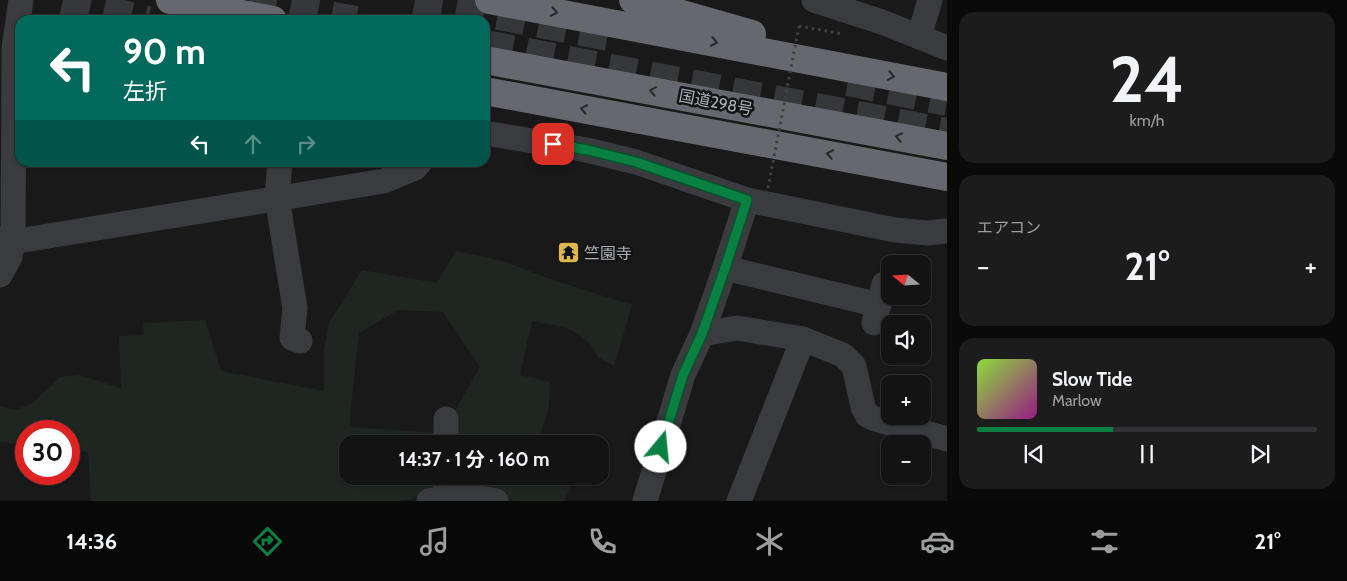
<!DOCTYPE html>
<html lang="ja">
<head>
<meta charset="utf-8">
<style>
	:root { --surface:#131314; --page:#1c1c1d; --text:#f1f3f6; --muted:#9d9ea0; --line:#323234; --accent:#0b8043 }
	body { margin:0; font-family:Cabin,"Noto Sans JP",sans-serif; background:var(--page); color:var(--text); height:100vh; display:flex; flex-direction:column; font-size:19px; white-space:nowrap }
	* { box-sizing:border-box; margin:0 }
	p { font-size:16px; color:var(--muted) }
	.icon { flex:none; width:28px; height:28px; fill:none; stroke:currentColor; stroke-width:2; stroke-linecap:round; stroke-linejoin:round }
	.map { position:relative; flex:1; overflow:hidden }
	.details { display:flex; flex-direction:column; gap:12px; padding:12px; background:#0a0a0b; width:400px }
	.details>* { flex:none }
	.hud { position:absolute; left:15px; top:15px; width:475px; height:152px; border-radius:15px; box-shadow:0 1px 4px #0004,0 0 0 1px var(--line); background:#00695c; color:#fff; overflow:hidden }
	.needle { width:32px; rotate:288deg }
	.tools { position:absolute; left:881px; top:255px; display:grid; gap:10px }
	.tools a { display:grid; place-items:center; width:50px; height:50px; border-radius:10px; background:var(--surface); box-shadow:0 1px 4px #0004,0 0 0 1px var(--line); font-size:25px }
	.speed { position:absolute; left:15px; top:420px; display:flex; gap:10px; font-size:25px; font-weight:700; text-align:center }
	.speed>* { display:grid; place-content:center; width:65px; height:65px; border-radius:50%; background:var(--surface); box-shadow:0 1px 4px #0004,0 0 0 1px var(--line); line-height:1 }
	.speed .limit { border:8px solid #d22; background:#fff; color:#111 }
	.pin { position:absolute; display:grid; place-items:center; width:42px; height:42px; color:#fff; margin:-21px; border-radius:10px; box-shadow:0 2px 8px #0006 }
	.me { position:absolute; width:55px; margin:-28px; rotate:17deg; stroke-linejoin:round; filter:drop-shadow(0 0 4px #0008) }
	.turn { display:flex; align-items:center; gap:18px; height:105px; padding:0 25px; font-size:22px }
	.turn .icon { width:65px; height:65px; stroke-width:2.5 }
	.turn b { display:block; font-size:35px; line-height:42px }
	.lanes { display:flex; align-items:center; height:48px; padding:0 25px; background:#0003; justify-content:center; gap:25px; direction:ltr }
	.lanes .off { opacity:.35 }
	.big { font-size:38px; font-weight:700; line-height:1.1 }
	.details .card { flex:1; display:flex; flex-direction:column; justify-content:center; gap:8px; min-width:0; padding:0 18px; border-radius:15px; background:var(--page) }
	.details .dial { align-items:center; gap:0 }
	.dial b { font-size:65px; line-height:1 }
	.song { display:flex; align-items:center; gap:15px }
	.cover { width:60px; height:60px; border-radius:8px; background:linear-gradient(135deg,hsl(90 70% 55%),hsl(310 70% 35%)) }
	.played { height:5px; border-radius:2px; background:linear-gradient(90deg,var(--accent) 40%,var(--line) 40%) }
	.keys { display:flex; justify-content:space-around; direction:ltr }
	.heat { display:flex; justify-content:space-between; align-items:center; font-size:28px; direction:ltr }
	.trip { position:absolute; left:339px; top:435px; width:270px; height:50px; border-radius:15px; background:var(--surface); box-shadow:0 1px 4px #0004,0 0 0 1px var(--line); font-weight:700; line-height:50px; text-align:center }
	.menu { display:flex; height:80px; justify-content:space-around; align-items:center; background:#080808; color:var(--muted) }
	.menu .icon { width:35px; height:35px }
	.menu .current { color:var(--accent) }
	.menu b { font-size:22px; color:var(--text) }
	main { display:flex; flex:1; min-height:0 }
	.map>svg:first-child { display:block }
	.green { fill:#1f2520 }
	.lines { fill:none; stroke-linecap:round; stroke-linejoin:round }
	.highway-tunnel { stroke:#36373a; stroke-width:28; stroke-dasharray:28 14; stroke-linecap:butt }
	.path { stroke:#404146; stroke-width:3; stroke-dasharray:2.5 4; stroke-linecap:butt }
	.minor { stroke:#3a3b3f; stroke-width:25 }
	.highway { stroke:#67686f; stroke-width:28 }
	.path-bridge { stroke:#404146; stroke-width:3; stroke-dasharray:2.5 4; stroke-linecap:butt }
	.oneway { stroke:#29292c }
	.route-casing { stroke:#07532c; stroke-width:12 }
	.route { stroke:#0b8043; stroke-width:9 }
	.labels { text-anchor:middle; stroke-width:5; stroke-linejoin:round; paint-order:stroke }
	.street-label { font-size:16px; fill:#acafb9; stroke:#141415 }
	.poi-label { font-size:16px; fill:#acafb9; stroke:#141415; text-anchor:start }
</style>
</head>
<body>
<main>
<div class="map">
<svg width="947" height="501" viewBox="0 0 947 501">
	<rect width="100%" height="100%" fill="#19191a"/>
	<!-- green -->
	<g class="green">
		<path d="M456 251 503 261 553 280 632 305 614 366 599 358 590 344 578 334 564 327 532 321 520 375 550 382 549 407 537 444H451V418L480 367 443 312 398 310 359 333 349 427 440 433 441 444H348V476H441V493L400 501H91L88 452 69 450V431H26V445L0 442V406L16 410 34 402 60 377 79 375 121 388 119 336 144 335 143 323 205 320 221 371 324 391V348L329 323 362 270 437 283Z"/>
		<path d="M451 476H557L572 481 565 501H514L495 496 452 494Z"/>
	</g>
	<g class="lines">
		<!-- highway-tunnel -->
		<g class="highway-tunnel">
			<path d="M63 0 148 20"/>
			<path d="M249 0 356 20"/>
			<path d="M415 0 614 38"/>
			<path d="M485 44 947 132"/>
			<path d="M848 82 947 102"/>
		</g>
		<!-- path -->
		<path class="path" d="M799 26 843 34"/>
		<!-- minor -->
		<g class="minor">
			<path d="M814 0 882 22 947 48"/>
			<path d="M919 37 930 0"/>
			<path d="M485 133 587 150 636 162 747 200 895 230 927 233 947 231"/>
			<path d="M280 162 277 198 295 308 292 338 300 341"/>
			<path d="M0 239 24 240 384 181 415 168 420 162"/>
			<path d="M725 268 879 305"/>
			<path d="M0 275 10 257 13 240 14 48 21 0"/>
			<path d="M874 323 884 284"/>
			<path d="M702 334 737 328 803 339 843 355 854 366 863 407 867 415 875 419 947 439"/>
			<path d="M446 419V444"/>
			<path d="M446 476V498"/>
			<path d="M429 501C451 497 475 496 496 501"/>
			<path d="M645 501 683 375 702 334 725 268 747 200"/>
			<path d="M739 501 803 339"/>
		</g>
		<!-- highway -->
		<g class="highway">
			<path d="M170 0 273 20"/>
			<path d="M489 0 947 87"/>
			<path d="M633 0 752 34"/>
			<path d="M485 60 947 146"/>
			<path d="M485 91 947 177"/>
		</g>
		<!-- path-bridge -->
		<path class="path-bridge" d="M768 188 799 26"/>
	</g>
	<!-- one-way arrows -->
	<defs><path id="oneway-chevron" d="M-2-3.5L2.5 0L-2 3.5" fill="none" stroke-width="1.6" stroke-linecap="round" stroke-linejoin="round" transform="scale(1.25)"/></defs>
	<g class="oneway">
		<use href="#oneway-chevron" transform="translate(554 12) rotate(11)"/>
		<use href="#oneway-chevron" transform="translate(714 42) rotate(11)"/>
		<use href="#oneway-chevron" transform="translate(891 76) rotate(11)"/>
		<use href="#oneway-chevron" transform="translate(653 91) rotate(-169)"/>
		<use href="#oneway-chevron" transform="translate(584 109) rotate(-169)"/>
		<use href="#oneway-chevron" transform="translate(899 137) rotate(-169)"/>
		<use href="#oneway-chevron" transform="translate(830 154) rotate(-170)"/>
	</g>
	<g class="lines">
		<defs>
			<path id="route" d="M553 144 588 150 636 162 747 200 725 268 702 334 683 375 661 447"/>
		</defs>
		<!-- route casing -->
		<use href="#route" class="route-casing"/>
		<!-- route -->
		<use href="#route" class="route"/>
	</g>
	<!-- icons -->
	<defs>
		<symbol id="temple-square" viewBox="-11 -11 22 22"><rect x="-9" y="-9" width="18" height="18" rx="4" fill="#deb64d" stroke="#141415"/><path d="M0-6L5-2H3V0L6.5 2.5H4V6H1.5V3h-3V6H-4V2.5H-6.5L-3 0V-2H-5Z" fill="#111"/></symbol>
	</defs>
	<g fill-rule="evenodd">
		<use href="#temple-square" x="556" y="240" width="25" height="25"/>
	</g>
	<g class="labels">
		<!-- street labels -->
		<g class="street-label">
			<text transform="translate(716 102) rotate(11)" y="6">国道298号</text>
		</g>
		<!-- poi labels -->
		<g class="poi-label">
			<text x="584" y="259">竺園寺</text>
		</g>
	</g>
</svg>
<div class="tools">
<a><svg class="needle" viewBox="-14 -14 28 28"><path d="M0-13l5 13h-10z" fill="#e53935"/><path d="M0 13l5-13h-10z" fill="#9d9ea0"/></svg></a>
<a><svg class="icon" aria-label="sound" viewBox="0 0 24 24"><path d="M4 9h4l5-4v14l-5-4H4zM17 9q2 3 0 6"/></svg></a>
<a>+</a>
<a>−</a>
</div>
<div class="speed"><div class="limit">30</div></div>
<div class="pin" style="left:553px;top:144px;background:#d93025"><svg class="icon" aria-label="arrive" viewBox="0 0 24 24"><path d="M6 21V4h12l-3 4 3 4H6"/></svg></div>
<svg class="me" style="left:661px;top:447px" viewBox="-20 -20 40 40"><circle r="19" fill="#fff"/><path d="M0-13L10 11 0 6-10 11z" fill="#0b8043"/></svg>
<div class="trip">14:37 · 1 分 · 160 m</div>
<div class="hud">
<div class="turn"><svg class="icon" aria-label="left" viewBox="0 0 24 24"><path d="M17 20v-9H6M10 6l-5 5 5 5"/></svg><div><b>90 m</b>左折</div></div>
<div class="lanes"><svg class="icon" aria-label="left" viewBox="0 0 24 24"><path d="M17 20v-9H6M10 6l-5 5 5 5"/></svg><svg class="icon off" aria-label="ahead" viewBox="0 0 24 24"><path d="M12 20V5M6 11l6-6 6 6"/></svg><svg class="icon off" aria-label="right" viewBox="0 0 24 24"><path d="M7 20v-9h11M14 6l5 5-5 5"/></svg></div>
</div>
</div>
<section class="details">
<div class="card dial"><b>24</b><p>km/h</p></div>
<div class="card"><p>エアコン</p>
<div class="heat"><a>−</a><b class="big">21°</b><a>+</a></div>
</div>
<div class="card">
<div class="song"><i class="cover"></i><div><b>Slow Tide</b><p>Marlow</p></div></div>
<div class="played"></div>
<div class="keys"><svg class="icon" aria-label="previous" viewBox="0 0 24 24"><path d="M18 5L8 12l10 7zM5 5v14"/></svg><svg class="icon" aria-label="pause" viewBox="0 0 24 24"><path d="M8 5v14M16 5v14"/></svg><svg class="icon" aria-label="next" viewBox="0 0 24 24"><path d="M6 5l10 7-10 7zM19 5v14"/></svg></div>
</div>
</section>
</main>
<nav class="menu">
<b>14:36</b>
<svg class="icon current" aria-label="directions" viewBox="0 0 24 24"><path d="M12 3l9 9-9 9-9-9zM9 14v-3h6M13 9l2 2-2 2"/></svg>
<svg class="icon" aria-label="music" viewBox="0 0 24 24"><path d="M9 18V5l10-2v13"/><circle cx="6" cy="18" r="3"/><circle cx="16" cy="16" r="3"/></svg>
<svg class="icon" aria-label="phone" viewBox="0 0 24 24"><path d="M5 4h4l2 5-3 2q2 4 5 5l2-3 5 2v4C11 20 4 13 5 4z"/></svg>
<svg class="icon" aria-label="climate" viewBox="0 0 24 24"><path d="M12 3v18M4 7l16 10M4 17L20 7"/></svg>
<svg class="icon" aria-label="car" viewBox="0 0 24 24"><path d="M5 17H2v-5l4-1 3-4h7l3 4 3 1v5h-3M9 17h6M6 11h13"/><circle cx="7" cy="17" r="2"/><circle cx="17" cy="17" r="2"/></svg>
<svg class="icon" aria-label="filters" viewBox="0 0 24 24"><path d="M4 7h16M4 17h16"/><circle cx="9" cy="7" r="2"/><circle cx="15" cy="17" r="2"/></svg>
<b>21°</b>
</nav>
</body>
</html>
